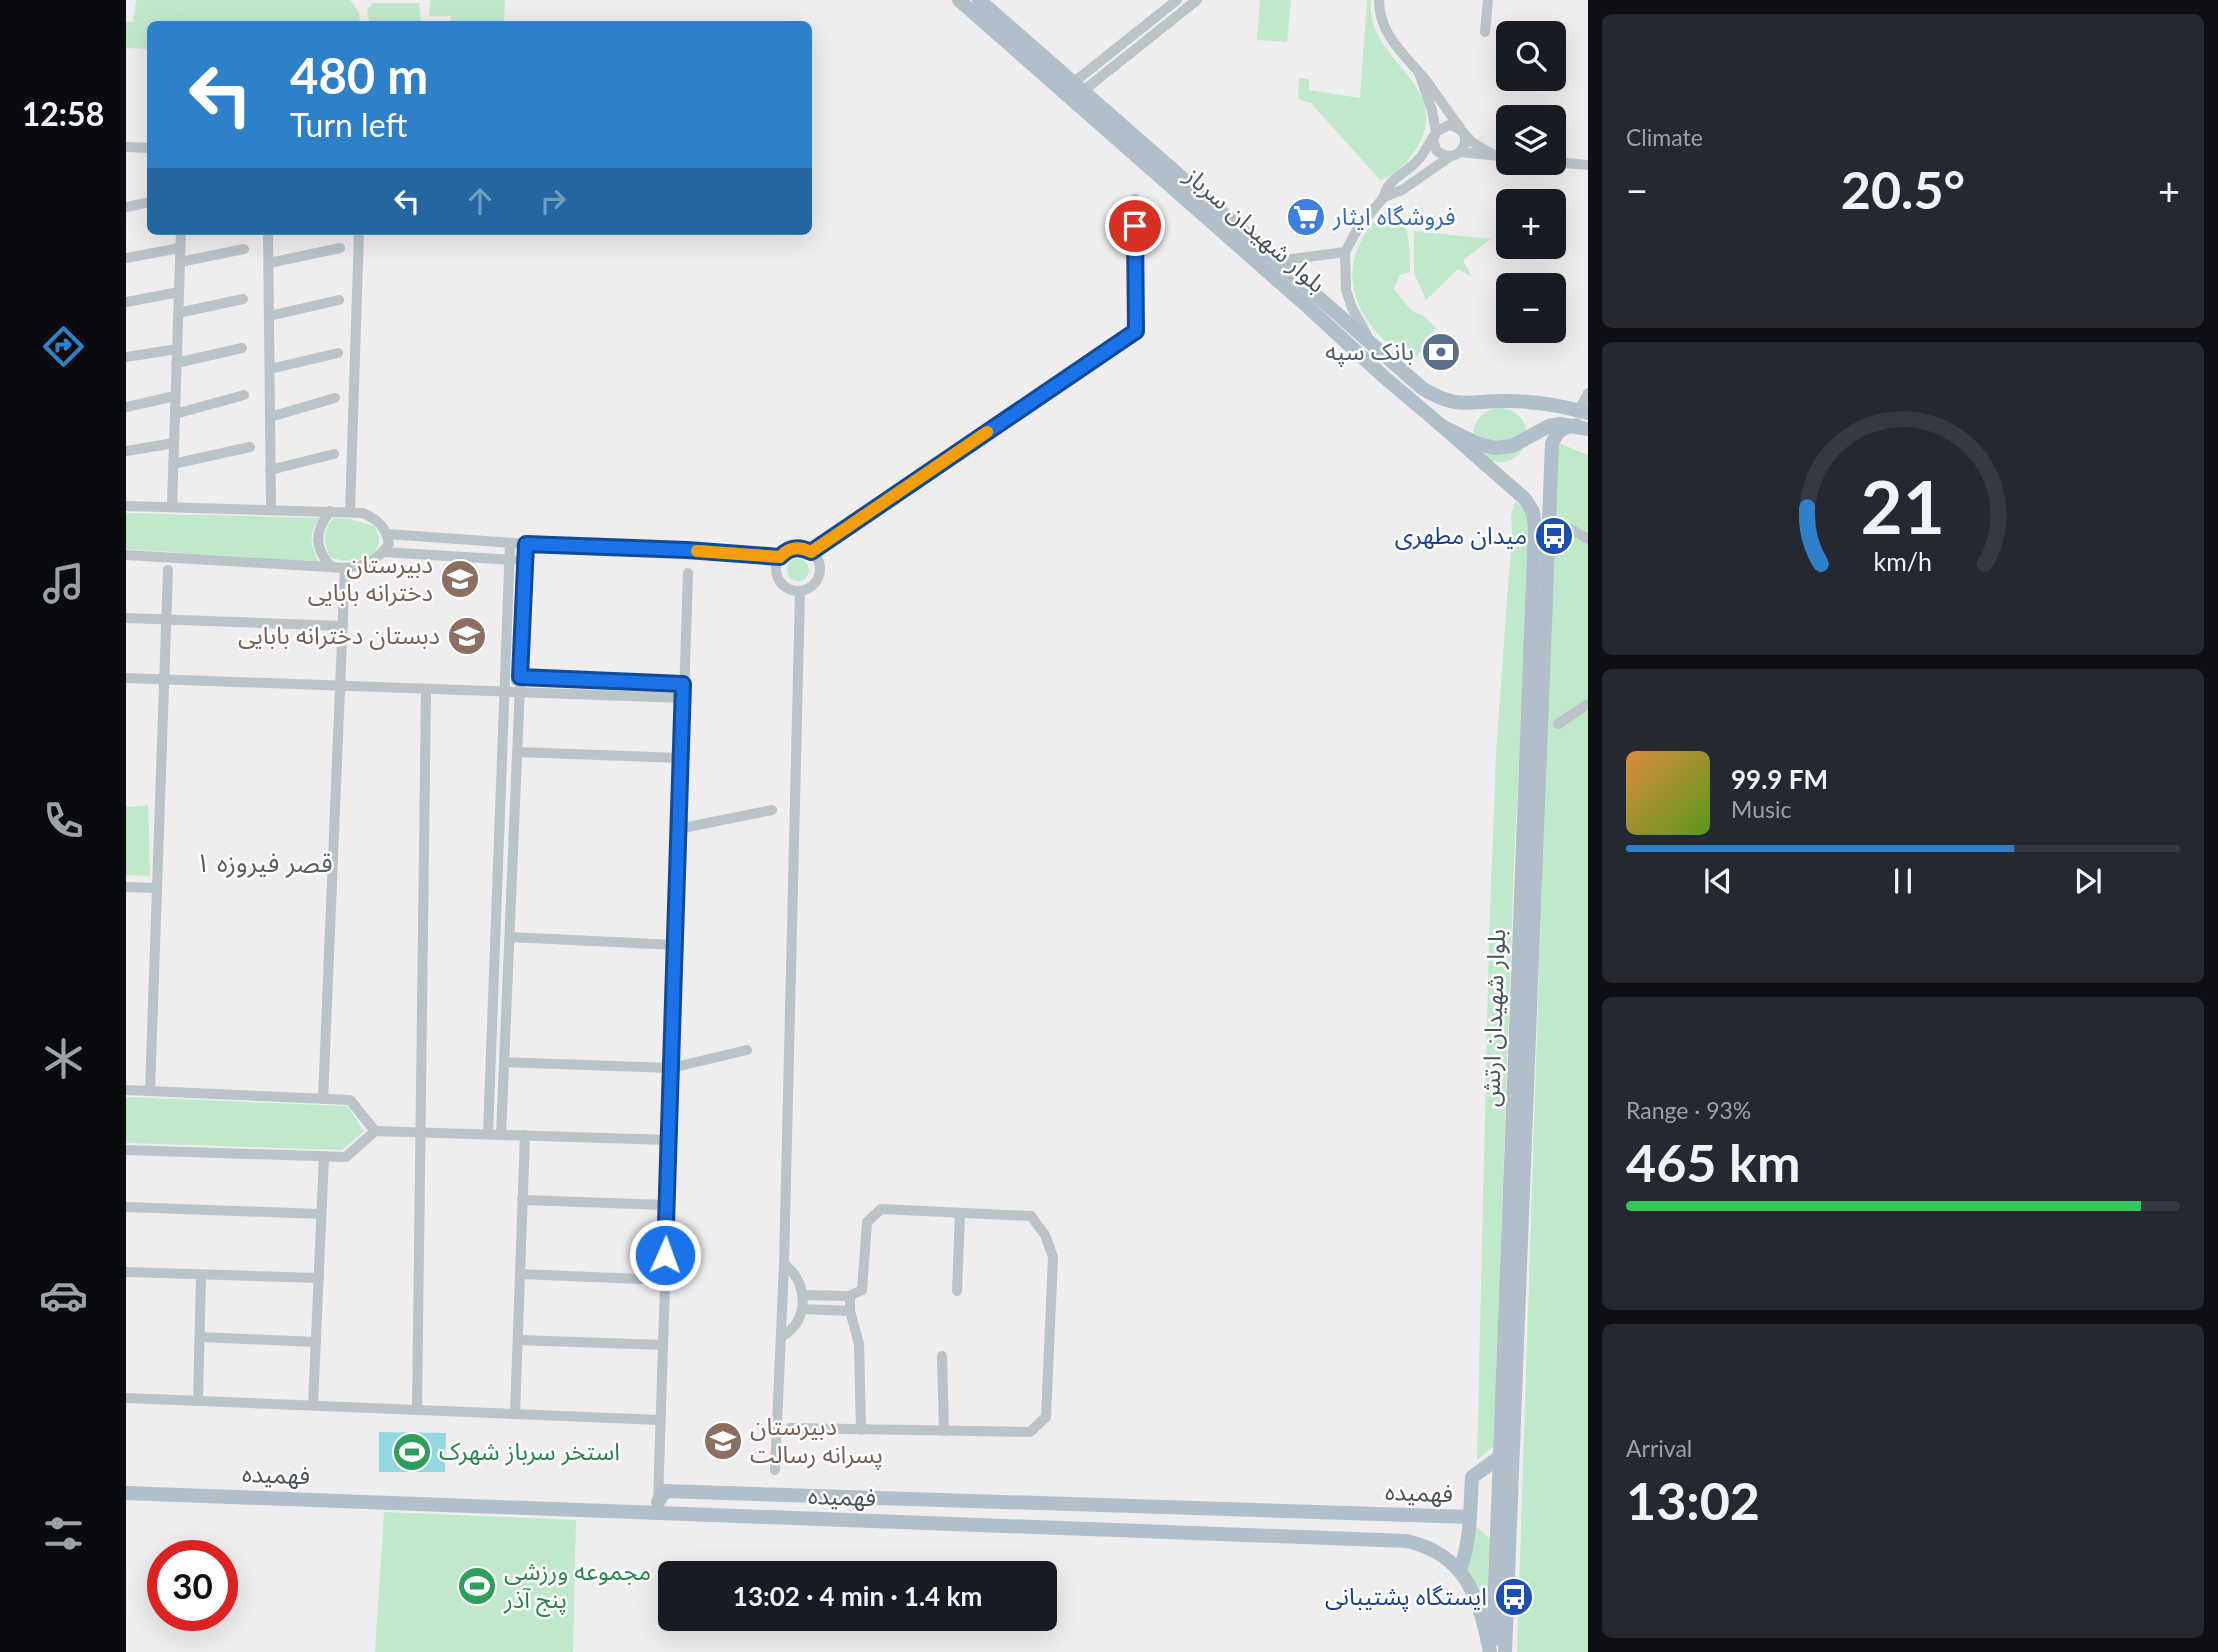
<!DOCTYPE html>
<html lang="en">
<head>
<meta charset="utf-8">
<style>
	:root { --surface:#171b24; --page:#242831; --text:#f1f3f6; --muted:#9ea1a6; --line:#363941; --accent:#2e81c9 }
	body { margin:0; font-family:Lato,"Noto Sans Arabic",sans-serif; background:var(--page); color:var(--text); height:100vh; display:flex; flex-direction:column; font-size:26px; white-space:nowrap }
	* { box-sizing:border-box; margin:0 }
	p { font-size:23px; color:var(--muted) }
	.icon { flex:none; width:38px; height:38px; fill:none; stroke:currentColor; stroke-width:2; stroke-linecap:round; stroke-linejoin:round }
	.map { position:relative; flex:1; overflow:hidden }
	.drawer { display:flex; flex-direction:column; gap:14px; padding:14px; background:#0d0f14; width:630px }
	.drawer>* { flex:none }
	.guide { position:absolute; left:21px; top:21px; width:665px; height:214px; border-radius:10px; box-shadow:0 7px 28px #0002; background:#2e81c9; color:#fff; overflow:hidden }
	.buttons { position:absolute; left:1370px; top:21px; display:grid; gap:14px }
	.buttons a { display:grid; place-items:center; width:70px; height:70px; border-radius:10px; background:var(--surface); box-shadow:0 7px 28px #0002; font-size:35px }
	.speed { position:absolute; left:21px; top:1540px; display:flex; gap:14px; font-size:35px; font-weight:700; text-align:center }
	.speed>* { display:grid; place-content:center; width:91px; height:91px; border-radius:50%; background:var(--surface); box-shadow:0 7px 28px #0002; line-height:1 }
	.speed .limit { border:10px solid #d22; background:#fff; color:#111 }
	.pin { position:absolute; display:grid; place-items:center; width:60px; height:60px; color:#fff; margin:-30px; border:4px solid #fff; border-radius:50%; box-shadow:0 2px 7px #0007 }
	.me { position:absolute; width:77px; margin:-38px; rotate:2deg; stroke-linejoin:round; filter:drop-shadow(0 0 5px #0008) }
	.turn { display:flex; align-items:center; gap:24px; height:147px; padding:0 28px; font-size:32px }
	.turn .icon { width:91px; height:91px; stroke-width:2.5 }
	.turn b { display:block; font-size:49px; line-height:60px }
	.lanes { display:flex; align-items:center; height:66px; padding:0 28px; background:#0003; justify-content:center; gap:35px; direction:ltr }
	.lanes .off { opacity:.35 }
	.big { font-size:52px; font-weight:700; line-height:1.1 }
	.drawer .card { flex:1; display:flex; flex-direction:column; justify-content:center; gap:10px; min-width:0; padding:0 24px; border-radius:10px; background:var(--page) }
	.drawer .dial { align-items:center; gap:0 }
	.dial svg { height:182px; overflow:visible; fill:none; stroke:var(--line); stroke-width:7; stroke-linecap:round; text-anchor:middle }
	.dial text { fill:var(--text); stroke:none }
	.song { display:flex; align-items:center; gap:21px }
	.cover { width:84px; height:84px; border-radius:10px; background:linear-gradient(135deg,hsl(30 70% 55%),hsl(90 70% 35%)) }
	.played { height:7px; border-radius:4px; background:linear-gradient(90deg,var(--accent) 70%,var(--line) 70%) }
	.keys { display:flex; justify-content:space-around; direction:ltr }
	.heat { display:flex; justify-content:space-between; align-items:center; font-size:38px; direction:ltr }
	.charge { height:10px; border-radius:5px; background:linear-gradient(90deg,#34c759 93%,var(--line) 0) }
	.trip { position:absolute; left:532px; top:1561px; width:399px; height:70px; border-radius:10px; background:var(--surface); box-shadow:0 7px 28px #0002; font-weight:700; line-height:70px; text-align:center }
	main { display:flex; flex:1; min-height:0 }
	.menu { display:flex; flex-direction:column; width:126px; justify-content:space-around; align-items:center; background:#090b0e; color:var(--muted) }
	.menu .icon { width:49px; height:49px }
	.menu .current { color:var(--accent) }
	.menu b { font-size:32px; color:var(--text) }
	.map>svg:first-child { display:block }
	.green { fill:#c0e9cc }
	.water { fill:#92d8e1 }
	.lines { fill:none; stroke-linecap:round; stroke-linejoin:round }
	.minor { stroke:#bac3c8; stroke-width:10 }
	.major { stroke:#b0bfc9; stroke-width:14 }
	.route-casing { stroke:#114b97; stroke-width:18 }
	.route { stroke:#1a73e8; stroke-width:12 }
	.slow { stroke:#f59e0b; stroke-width:12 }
	.labels { text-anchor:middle; stroke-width:5; stroke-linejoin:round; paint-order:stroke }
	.shop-label { font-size:24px; fill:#366cbe; stroke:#fff; text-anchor:start }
	.street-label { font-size:24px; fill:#485258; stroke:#fff }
	.service-label { font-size:24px; fill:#4e5e75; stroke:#fff; text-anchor:end }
	.transit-label { font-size:24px; fill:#164399; stroke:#fff; text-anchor:end }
	.education-label { font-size:24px; fill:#785e54; stroke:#fff; text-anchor:end }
	.leisure-label { font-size:24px; fill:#27864d; stroke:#fff; text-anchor:start }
	.neighbourhood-label { font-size:26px; fill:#5a5e61; stroke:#fff }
</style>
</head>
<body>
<main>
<nav class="menu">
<b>12:58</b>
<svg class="icon current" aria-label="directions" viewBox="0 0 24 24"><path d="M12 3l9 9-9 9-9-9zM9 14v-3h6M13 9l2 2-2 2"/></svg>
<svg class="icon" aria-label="music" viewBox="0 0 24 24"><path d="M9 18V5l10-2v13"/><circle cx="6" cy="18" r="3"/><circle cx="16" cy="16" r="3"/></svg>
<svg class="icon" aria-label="phone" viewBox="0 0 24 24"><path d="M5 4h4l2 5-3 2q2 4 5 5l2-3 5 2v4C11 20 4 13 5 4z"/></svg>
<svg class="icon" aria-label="climate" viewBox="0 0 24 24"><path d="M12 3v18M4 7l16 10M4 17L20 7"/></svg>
<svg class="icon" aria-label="car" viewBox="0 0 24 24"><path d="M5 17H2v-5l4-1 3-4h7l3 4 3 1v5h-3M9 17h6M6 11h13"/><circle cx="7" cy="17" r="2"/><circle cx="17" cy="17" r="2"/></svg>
<svg class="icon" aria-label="filters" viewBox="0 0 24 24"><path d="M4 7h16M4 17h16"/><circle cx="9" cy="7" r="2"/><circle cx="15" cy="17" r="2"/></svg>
</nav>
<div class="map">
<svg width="1462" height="1652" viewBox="0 0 1462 1652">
	<rect width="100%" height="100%" fill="#efeded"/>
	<!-- green -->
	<g class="green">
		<path d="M10 0H224L233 12 234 24H24V49L0 48V22H7Z"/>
		<path d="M304 0H379L378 24H324L325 16H303Z"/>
		<path d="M1134 0H1165L1161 42 1131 40Z"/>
		<path d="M1241 0H1245C1238 63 1335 85 1287 154 1278 165 1268 176 1254 180L1185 103 1172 99 1173 78 1183 79V90L1234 98Z"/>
		<path d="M247 3H293L295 24H244L241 10Z"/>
		<path d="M1261 210C1287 220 1283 250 1284 272L1274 275 1268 289 1285 310 1299 317 1310 328 1298 340 1301 344 1290 357 1279 358C1270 350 1259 342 1251 333 1214 291 1220 244 1261 210Z"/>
		<path d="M1288 231 1365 239 1337 260 1346 277 1332 269 1300 300 1288 273Z"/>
		<circle cx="1374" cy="435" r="27"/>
		<path d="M1430 442 1462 455V1652H1391Z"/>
		<path d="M1389 501 1404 515 1405 534 1388 862 1368 1446 1351 1460 1363 941 1370 753 1386 532 1385 516Z"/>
		<path d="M0 513 194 518C182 532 184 547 193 562L0 549Z"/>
		<path d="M208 518 224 519 248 526C267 557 227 567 204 557 197 542 196 530 208 518Z"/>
		<circle cx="672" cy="570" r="11"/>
		<path d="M22 805 24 876 0 875V807Z"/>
		<path d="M0 1097 221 1106 238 1131 216 1150 0 1143Z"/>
		<path d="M258 1512 450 1520 447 1652H249Z"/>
		<path d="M1347 1524 1366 1540 1365 1592 1361 1599 1339 1569Z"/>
	</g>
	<!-- water -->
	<path class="water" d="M253 1432 320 1433 319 1472H253Z"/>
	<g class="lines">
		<!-- minor -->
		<g class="minor">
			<path d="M1253 0C1253 37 1281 56 1302 83 1313 98 1323 113 1334 128"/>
			<path d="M1359 32 1362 0"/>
			<path d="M1293 73 1306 110 1310 132 1307 141 1311 151C1336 169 1353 130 1323 125L1310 132"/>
			<path d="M947 83 1051 0"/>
			<path d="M957 91 1071 0"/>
			<path d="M1337 132 1346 142 1366 154"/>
			<path d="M0 147 24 148"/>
			<path d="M1335 152 1382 157"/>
			<path d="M1428 162 1462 165"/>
			<path d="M1258 197C1260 180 1282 172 1292 160 1299 153 1302 144 1308 136"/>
			<path d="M0 207 24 202"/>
			<path d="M142 231 145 509"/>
			<path d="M0 258 54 248"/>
			<path d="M1151 261 1219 252"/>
			<path d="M54 262 118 249"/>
			<path d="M143 263 214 248"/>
			<path d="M0 302 53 292"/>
			<path d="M52 313 117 299"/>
			<path d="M143 316 213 300"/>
			<path d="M1241 335 1226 308 1220 290 1219 252 1232 228 1258 197 1276 190 1325 156"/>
			<path d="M0 357 51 349"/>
			<path d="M50 363 116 348"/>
			<path d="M144 369 212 353"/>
			<path d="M0 407 49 396"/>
			<path d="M1453 410 1462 393"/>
			<path d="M49 414 118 395"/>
			<path d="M144 417 209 398"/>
			<path d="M0 451 48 443"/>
			<path d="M47 464 124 447"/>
			<path d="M144 470 208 454"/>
			<path d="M0 506 237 513C252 520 261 528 263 544 251 561 239 566 219 568L0 555"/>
			<path d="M46 506 55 231"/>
			<path d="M204 511C188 532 188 547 205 567"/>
			<path d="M224 512 233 231"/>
			<path d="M1439 526 1462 539"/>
			<path d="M261 534 400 544 561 550 654 557"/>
			<circle cx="672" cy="569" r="22"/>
			<path d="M257 552 387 560"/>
			<path d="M685 552 1011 331 1009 199"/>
			<path d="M0 618 217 626"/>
			<path d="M0 678 556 698"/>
			<path d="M390 681 394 677 557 684"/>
			<path d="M1432 724 1462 704"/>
			<path d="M391 752 555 758"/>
			<path d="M552 829 646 810"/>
			<path d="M0 887 31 888"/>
			<path d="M384 937 549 945"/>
			<path d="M378 1062 545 1068 621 1050"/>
			<path d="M0 1090 224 1100 249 1131"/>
			<path d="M24 1091 42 570"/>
			<path d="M197 1099 219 568"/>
			<path d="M362 1134 384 543"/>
			<path d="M375 1135 400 544"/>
			<path d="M0 1150 220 1157 249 1131 543 1140"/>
			<path d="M396 1200 541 1205"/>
			<path d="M0 1207 195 1214"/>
			<path d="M0 1272 193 1278"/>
			<path d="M394 1274 538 1280"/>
			<path d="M831 1291 834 1213"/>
			<path d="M676 1295 724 1296"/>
			<path d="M676 1309 724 1311"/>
			<path d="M74 1337 190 1342"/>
			<path d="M655 1337C684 1322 683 1282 658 1264"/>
			<path d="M392 1340 536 1345"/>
			<path d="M816 1356 818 1431"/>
			<path d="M0 1398 534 1420"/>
			<path d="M72 1401 75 1275"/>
			<path d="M187 1405 198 1156"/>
			<path d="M291 1410 300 689"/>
			<path d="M389 1414 399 1135"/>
			<path d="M664 1428 904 1432 920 1417 927 1257 919 1235 905 1216 755 1209 741 1222 736 1290 724 1296V1311L733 1344 735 1430"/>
			<path d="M649 1470 658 1264 674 591"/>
			<path d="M532 1501 562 573"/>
		</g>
		<!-- major -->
		<g class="major">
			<path d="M833 0 1182 307 1258 377 1316 426 1350 443 1369 448 1386 446 1423 426 1434 424 1462 429"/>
			<path d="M853 0 1296 388C1331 410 1342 401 1380 401 1406 401 1437 406 1462 413"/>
			<path d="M1316 426 1399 499 1407 512 1409 527 1367 1640"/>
			<path d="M0 1493 1281 1541C1341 1555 1353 1598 1364 1652"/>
			<path d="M532 1502 539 1491 1344 1517"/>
			<path d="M1334 1570C1345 1541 1344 1508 1346 1477L1375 1456"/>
			<path d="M1379 1652 1426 444C1431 431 1436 428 1450 425"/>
		</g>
	</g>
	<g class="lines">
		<defs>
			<path id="route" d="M539 1255 557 684 394 677 400 544 561 550 654 557C663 547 673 546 685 552L1010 331 1009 226"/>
		</defs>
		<!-- route casing -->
		<use href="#route" class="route-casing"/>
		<!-- route -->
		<use href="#route" class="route"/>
		<!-- slow -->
		<path class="slow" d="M571 551 654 557C663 547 673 546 685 552L861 432"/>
	</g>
	<!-- icons -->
	<defs>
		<symbol id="supermarket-disc" viewBox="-11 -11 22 22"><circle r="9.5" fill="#3f7fe0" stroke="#fff"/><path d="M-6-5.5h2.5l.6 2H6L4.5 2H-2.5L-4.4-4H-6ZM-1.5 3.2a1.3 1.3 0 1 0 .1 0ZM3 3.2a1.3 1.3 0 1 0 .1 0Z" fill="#fff"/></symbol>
		<symbol id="bank-disc" viewBox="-11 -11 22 22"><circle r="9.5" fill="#5c6f8a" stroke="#fff"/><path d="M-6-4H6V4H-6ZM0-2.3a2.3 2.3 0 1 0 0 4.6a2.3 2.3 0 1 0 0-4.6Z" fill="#fff"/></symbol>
		<symbol id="bus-disc" viewBox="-11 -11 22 22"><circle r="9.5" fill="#1a4fb4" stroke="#fff"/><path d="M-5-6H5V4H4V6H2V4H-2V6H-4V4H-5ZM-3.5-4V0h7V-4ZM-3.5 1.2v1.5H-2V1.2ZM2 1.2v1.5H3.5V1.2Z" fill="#fff"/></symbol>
		<symbol id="school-disc" viewBox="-11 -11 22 22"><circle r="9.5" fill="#8d6e63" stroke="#fff"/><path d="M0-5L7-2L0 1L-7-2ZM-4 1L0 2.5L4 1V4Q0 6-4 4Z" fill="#fff"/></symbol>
		<symbol id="stadium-disc" viewBox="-11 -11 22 22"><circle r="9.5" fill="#2e9e5b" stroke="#fff"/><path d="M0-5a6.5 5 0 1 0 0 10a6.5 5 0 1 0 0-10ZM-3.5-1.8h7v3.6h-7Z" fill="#fff"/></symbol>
	</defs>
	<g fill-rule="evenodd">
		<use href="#supermarket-disc" x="1158" y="195" width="44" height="44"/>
		<use href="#bank-disc" x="1293" y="330" width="44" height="44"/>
		<use href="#bus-disc" x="1406" y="514" width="44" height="44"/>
		<use href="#school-disc" x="312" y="557" width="44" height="44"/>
		<use href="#school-disc" x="319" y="614" width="44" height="44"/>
		<use href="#school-disc" x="575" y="1419" width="44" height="44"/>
		<use href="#stadium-disc" x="264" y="1430" width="44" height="44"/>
		<use href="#stadium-disc" x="329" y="1564" width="44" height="44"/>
		<use href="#bus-disc" x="1366" y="1575" width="44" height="44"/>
	</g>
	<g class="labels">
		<!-- shop labels -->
		<g class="shop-label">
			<text x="1207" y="225">فروشگاه ایثار</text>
		</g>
		<!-- street labels -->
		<g class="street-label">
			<text transform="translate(1129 230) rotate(41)" y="8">بلوار شهیدان سرباز</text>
			<text transform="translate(1368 1018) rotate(-88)" y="8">بلوار شهیدان ارتش</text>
			<text transform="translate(150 1475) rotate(2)" y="8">فهمیده</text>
			<text transform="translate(1293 1493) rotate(2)" y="8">فهمیده</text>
			<text transform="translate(716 1497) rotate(2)" y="8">فهمیده</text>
		</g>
		<!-- service labels -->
		<g class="service-label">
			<text x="1288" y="360">بانک سپه</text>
		</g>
		<!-- transit labels -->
		<g class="transit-label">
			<text x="1401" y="544">میدان مطهری</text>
			<text x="1361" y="1605">ایستگاه پشتیبانی</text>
		</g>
		<!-- education labels -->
		<g class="education-label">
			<text x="307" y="573">دبیرستان<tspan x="307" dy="28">دخترانه بابایی</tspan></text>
			<text x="314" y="644">دبستان دخترانه بابایی</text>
			<text x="624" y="1435" text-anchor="start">دبیرستان<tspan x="624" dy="28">پسرانه رسالت</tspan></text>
		</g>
		<!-- leisure labels -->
		<g class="leisure-label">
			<text x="313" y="1460">استخر سرباز شهرک</text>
			<text x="378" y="1580">مجموعه ورزشی<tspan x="378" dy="28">پنج آذر</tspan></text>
		</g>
		<!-- neighbourhood labels -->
		<g class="neighbourhood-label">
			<text x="138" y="872">قصر فیروزه ۱</text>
		</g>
	</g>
</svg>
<div class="buttons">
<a><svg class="icon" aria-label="search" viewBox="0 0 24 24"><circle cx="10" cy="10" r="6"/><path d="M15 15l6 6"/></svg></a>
<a><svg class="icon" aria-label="layers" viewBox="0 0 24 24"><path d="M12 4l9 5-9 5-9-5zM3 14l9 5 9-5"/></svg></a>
<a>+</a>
<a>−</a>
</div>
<div class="speed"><div class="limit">30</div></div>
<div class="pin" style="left:1009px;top:226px;background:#d93025"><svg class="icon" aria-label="arrive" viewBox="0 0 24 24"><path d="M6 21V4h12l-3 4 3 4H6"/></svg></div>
<svg class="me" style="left:539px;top:1255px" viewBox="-20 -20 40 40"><circle r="17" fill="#1a73e8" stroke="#fff" stroke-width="3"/><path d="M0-11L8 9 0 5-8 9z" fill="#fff"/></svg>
<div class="trip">13:02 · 4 min · 1.4 km</div>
<div class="guide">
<div class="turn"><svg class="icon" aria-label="left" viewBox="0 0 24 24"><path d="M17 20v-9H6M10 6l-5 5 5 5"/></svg><div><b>480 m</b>Turn left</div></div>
<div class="lanes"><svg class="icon" aria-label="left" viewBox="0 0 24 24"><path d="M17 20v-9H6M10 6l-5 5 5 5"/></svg><svg class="icon off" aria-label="ahead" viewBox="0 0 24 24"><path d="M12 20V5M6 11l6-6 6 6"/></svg><svg class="icon off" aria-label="right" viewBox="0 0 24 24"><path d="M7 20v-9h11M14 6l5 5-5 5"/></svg></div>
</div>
</div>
<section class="drawer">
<div class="card"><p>Climate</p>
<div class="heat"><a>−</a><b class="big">20.5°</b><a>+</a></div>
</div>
<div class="card dial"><svg viewBox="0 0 100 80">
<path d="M14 69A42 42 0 1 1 86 69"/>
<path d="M14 69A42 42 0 0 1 8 44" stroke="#2e81c9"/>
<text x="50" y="56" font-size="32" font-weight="700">21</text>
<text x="50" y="72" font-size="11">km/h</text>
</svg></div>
<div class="card">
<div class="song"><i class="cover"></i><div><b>99.9 FM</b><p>Music</p></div></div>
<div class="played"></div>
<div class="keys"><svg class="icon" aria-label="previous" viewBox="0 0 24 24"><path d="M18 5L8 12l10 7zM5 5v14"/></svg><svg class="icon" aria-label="pause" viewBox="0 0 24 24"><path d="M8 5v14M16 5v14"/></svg><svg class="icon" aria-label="next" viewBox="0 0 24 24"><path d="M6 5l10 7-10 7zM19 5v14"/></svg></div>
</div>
<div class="card"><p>Range · 93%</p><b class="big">465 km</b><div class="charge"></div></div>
<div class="card"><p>Arrival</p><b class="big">13:02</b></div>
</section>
</main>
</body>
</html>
